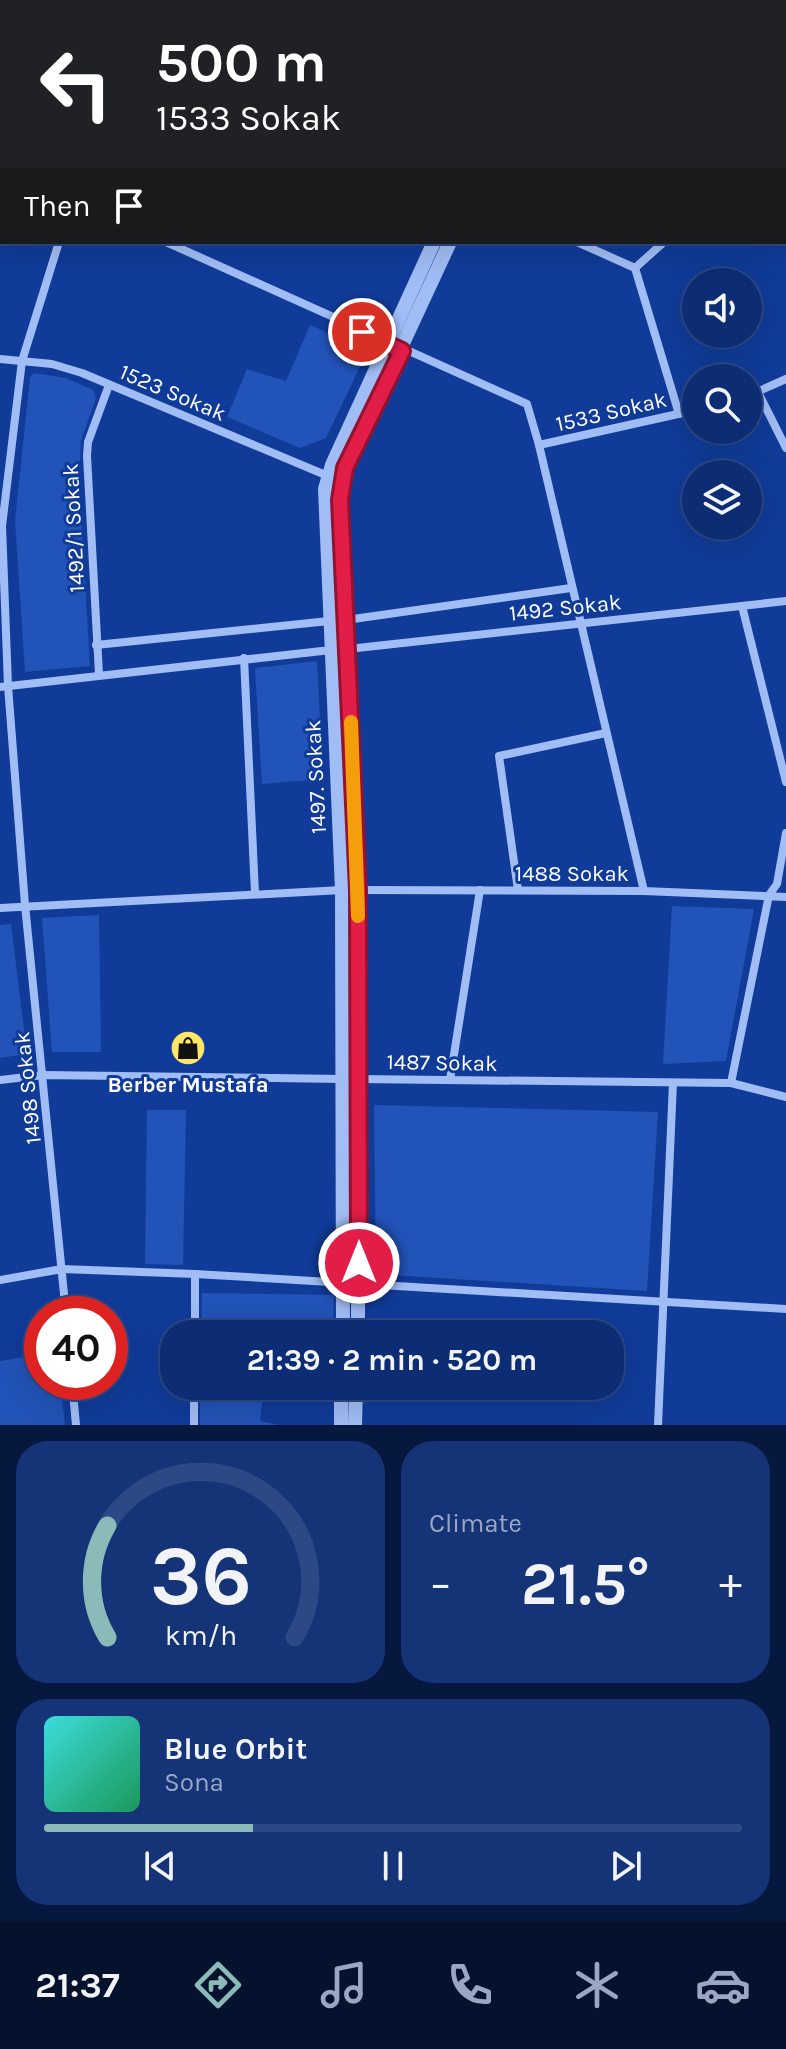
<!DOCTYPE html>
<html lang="en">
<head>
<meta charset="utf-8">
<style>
	:root { --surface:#0c2c73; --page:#153478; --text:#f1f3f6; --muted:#9aa7c4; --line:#2c4885; --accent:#8bbbb9 }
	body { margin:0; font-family:Karla,sans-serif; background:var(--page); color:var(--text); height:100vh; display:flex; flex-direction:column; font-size:30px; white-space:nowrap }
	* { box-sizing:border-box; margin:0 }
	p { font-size:26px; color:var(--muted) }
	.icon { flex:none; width:44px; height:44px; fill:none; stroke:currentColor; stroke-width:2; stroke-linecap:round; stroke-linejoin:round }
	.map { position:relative; height:1425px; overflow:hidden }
	.drawer { display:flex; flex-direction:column; gap:16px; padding:16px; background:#07183f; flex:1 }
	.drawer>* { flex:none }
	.guide { position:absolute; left:0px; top:0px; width:786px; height:244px; box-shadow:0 8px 32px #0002,0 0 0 2px var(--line); background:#202124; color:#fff; overflow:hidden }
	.fabs { position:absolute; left:682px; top:268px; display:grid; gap:16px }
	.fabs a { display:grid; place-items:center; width:80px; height:80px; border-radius:50%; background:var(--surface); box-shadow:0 8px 32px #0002,0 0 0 2px var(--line); font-size:40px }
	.speed { position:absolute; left:24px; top:1296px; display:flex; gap:16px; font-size:40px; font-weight:700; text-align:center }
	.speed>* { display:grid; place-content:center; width:104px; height:104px; border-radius:50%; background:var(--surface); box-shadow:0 8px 32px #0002,0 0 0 2px var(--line); line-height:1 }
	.speed .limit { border:12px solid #d22; background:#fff; color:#111 }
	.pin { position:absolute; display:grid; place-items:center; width:68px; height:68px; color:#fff; margin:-34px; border:4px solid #fff; border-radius:50%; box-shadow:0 2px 8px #0007 }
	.me { position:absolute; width:88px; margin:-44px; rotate:0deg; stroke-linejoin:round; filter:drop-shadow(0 0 6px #0008) }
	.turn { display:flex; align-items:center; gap:28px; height:168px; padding:0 24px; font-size:36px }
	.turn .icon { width:104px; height:104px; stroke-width:2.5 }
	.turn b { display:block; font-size:56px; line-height:68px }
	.then { display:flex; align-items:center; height:76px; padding:0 24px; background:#0003; gap:16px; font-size:30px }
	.big { font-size:60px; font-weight:700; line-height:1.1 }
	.drawer .card { flex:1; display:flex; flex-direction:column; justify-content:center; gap:12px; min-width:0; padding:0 28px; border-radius:32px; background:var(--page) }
	.drawer .dial { align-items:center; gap:0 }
	.dial svg { height:208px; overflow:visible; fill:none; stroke:var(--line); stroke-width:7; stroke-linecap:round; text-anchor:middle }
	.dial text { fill:var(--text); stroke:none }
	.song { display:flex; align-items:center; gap:24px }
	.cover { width:96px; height:96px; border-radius:12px; background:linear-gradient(135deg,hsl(180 70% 55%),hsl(150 70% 35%)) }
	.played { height:8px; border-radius:4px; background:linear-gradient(90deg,var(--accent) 30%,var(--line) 30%) }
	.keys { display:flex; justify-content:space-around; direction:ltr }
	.heat { display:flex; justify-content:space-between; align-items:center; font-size:44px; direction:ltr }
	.drawer .tiles { flex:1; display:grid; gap:16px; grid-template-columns:1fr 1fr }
	.card:last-child { grid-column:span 2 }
	.trip { position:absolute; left:160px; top:1320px; width:464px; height:80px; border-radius:32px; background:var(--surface); box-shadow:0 8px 32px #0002,0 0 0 2px var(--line); font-weight:700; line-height:80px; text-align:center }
	.dock { display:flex; height:128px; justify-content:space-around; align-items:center; background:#05122e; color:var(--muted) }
	.dock .icon { width:56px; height:56px }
	.dock .selected { color:var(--accent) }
	.dock b { font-size:36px; color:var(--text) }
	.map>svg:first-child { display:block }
	.green { fill:#2253b8 }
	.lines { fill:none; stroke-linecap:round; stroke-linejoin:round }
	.minor { stroke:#a1bdf5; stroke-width:8 }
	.tertiary { stroke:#a1bdf5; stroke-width:14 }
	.primary { stroke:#eff3ff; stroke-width:20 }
	.route-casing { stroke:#92132f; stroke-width:20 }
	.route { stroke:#e11d48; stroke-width:14 }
	.slow { stroke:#f59e0b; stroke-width:14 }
	.labels { text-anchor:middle; stroke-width:6; stroke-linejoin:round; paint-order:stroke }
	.street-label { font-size:22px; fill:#fff; stroke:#103b99 }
	.poi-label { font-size:22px; font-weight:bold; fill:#fff; stroke:#103b99 }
</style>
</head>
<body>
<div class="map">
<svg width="786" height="1425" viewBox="0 0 786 1425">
	<rect width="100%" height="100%" fill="#103b99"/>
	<!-- green -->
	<g class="green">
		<path d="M310 325 368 350 326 438 300 448 227 417 247 369 286 381Z"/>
		<path d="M34 373 66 378 93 390 96 398 81 441 79 480 90 666 25 672 15 521 30 377Z"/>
		<path d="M317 661 323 779 262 784 255 668Z"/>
		<path d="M672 906 754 909 726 1061 663 1064Z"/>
		<path d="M99 915 101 1052H52L42 918Z"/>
		<path d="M11 924 27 1054 0 1058V925Z"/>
		<path d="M374 1105 658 1112 647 1291 376 1274Z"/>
		<path d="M147 1110H186L183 1265 145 1264Z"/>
		<path d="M202 1293 334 1295 333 1334H201Z"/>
		<path d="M42 1354V1382H60L65 1425H0V1361Z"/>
		<path d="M200 1386H264L260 1421 280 1425H200Z"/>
	</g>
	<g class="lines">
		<!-- minor -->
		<g class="minor">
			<path d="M5 2 6 0"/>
			<path d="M111 2V0"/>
			<path d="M411 2 412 0"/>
			<path d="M523 2 524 0"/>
			<path d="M571 2 572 0"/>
			<path d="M678 2 679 0"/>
			<path d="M0 12 2 7"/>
			<path d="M784 85 786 83"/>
			<path d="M0 166H2"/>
			<path d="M59 242 22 361 2 526 8 686 25 905 66 1314"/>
			<path d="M166 242 527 404 539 445 696 410"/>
			<path d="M577 242 635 268 679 414"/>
			<path d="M635 268 664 242"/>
			<path d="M0 359 52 364 82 373 328 476"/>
			<path d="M759 394 786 448"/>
			<path d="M748 396 786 379"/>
			<path d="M539 445 644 891"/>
			<path d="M742 606 786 782"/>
			<path d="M346 620 571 588"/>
			<path d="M96 645 329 621"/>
			<path d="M348 649 786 601"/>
			<path d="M244 658 255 893"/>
			<path d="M99 674 87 456 88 442 109 385"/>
			<path d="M0 687 331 650"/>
			<path d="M358 890 644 891 786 897"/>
			<path d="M518 890 499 756 606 733"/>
			<path d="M0 908 342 890"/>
			<path d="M356 1079 731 1083 786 1097"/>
			<path d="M0 1080 44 1075 343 1079"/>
			<path d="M450 1080 480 890"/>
			<path d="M731 1083 769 895 777 884 786 833"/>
			<path d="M0 1280 62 1269 195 1274 786 1309"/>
			<path d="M195 1334V1274"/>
			<path d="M72 1382 76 1425"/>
			<path d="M194 1425V1386"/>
			<path d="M658 1425 673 1083"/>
		</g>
		<!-- tertiary -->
		<g class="tertiary">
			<path d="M343 1334 342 890 325 489 332 465 434 242"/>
			<path d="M358 1334V890L341 486 345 468 450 242"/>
			<path d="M341 1425V1386"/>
			<path d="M355 1425 356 1386"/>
		</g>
		<!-- primary -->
		<g class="primary">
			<path d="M462 0 467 2"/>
			<path d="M506 0 510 2"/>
			<path d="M784 132 786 134"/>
			<path d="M784 165 786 167"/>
		</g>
	</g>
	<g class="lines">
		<defs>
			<path id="route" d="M359 1263 358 890 340 500 345 468 402 351 362 332"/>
		</defs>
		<!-- route casing -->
		<use href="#route" class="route-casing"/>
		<!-- route -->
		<use href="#route" class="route"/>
		<!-- slow -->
		<path class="slow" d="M351 722 358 916"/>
	</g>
	<!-- icons -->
	<defs>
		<symbol id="shop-disc" viewBox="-11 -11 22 22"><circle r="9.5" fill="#ffe665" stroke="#103b99"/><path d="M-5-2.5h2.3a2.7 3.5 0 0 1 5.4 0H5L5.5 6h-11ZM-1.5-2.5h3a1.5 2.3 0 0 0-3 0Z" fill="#111"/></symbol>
	</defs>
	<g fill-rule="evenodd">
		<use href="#shop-disc" x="168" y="1028" width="40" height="40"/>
	</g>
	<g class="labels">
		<!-- street labels -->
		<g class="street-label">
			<text transform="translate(173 392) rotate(23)" y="8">1523 Sokak</text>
			<text transform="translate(611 411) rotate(-13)" y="8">1533 Sokak</text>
			<text transform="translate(73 528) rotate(-93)" y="8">1492/1 Sokak</text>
			<text transform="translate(565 607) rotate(-6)" y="8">1492 Sokak</text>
			<text transform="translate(315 777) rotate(-93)" y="8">1497. Sokak</text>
			<text x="572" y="881">1488 Sokak</text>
			<text transform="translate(442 1062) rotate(1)" y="8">1487 Sokak</text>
			<text transform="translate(27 1088) rotate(-96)" y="8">1498 Sokak</text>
		</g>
		<!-- poi labels -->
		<g class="poi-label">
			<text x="188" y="1092">Berber Mustafa</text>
		</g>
	</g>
</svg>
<div class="fabs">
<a><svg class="icon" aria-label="sound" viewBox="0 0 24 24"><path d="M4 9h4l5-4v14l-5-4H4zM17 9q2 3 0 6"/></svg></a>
<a><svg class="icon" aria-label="search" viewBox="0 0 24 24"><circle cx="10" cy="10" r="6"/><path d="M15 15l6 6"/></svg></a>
<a><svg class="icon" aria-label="layers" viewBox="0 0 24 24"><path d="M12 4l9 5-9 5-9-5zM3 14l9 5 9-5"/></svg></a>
</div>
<div class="speed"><div class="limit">40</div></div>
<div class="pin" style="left:362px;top:332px;background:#d93025"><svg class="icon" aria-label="arrive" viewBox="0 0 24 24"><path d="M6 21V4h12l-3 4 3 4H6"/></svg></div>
<svg class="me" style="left:359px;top:1263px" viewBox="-20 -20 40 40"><circle r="17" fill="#e11d48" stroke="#fff" stroke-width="3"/><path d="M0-11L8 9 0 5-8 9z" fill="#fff"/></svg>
<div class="trip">21:39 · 2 min · 520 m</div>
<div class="guide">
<div class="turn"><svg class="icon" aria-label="left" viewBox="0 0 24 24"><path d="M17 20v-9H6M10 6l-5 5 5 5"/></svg><div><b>500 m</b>1533 Sokak</div></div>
<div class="then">Then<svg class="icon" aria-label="arrive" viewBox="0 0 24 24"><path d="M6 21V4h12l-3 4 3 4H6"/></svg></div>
</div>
</div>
<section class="drawer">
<div class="tiles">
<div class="card dial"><svg viewBox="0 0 100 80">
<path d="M14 69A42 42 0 1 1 86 69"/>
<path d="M14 69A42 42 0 0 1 14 26" stroke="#8bbbb9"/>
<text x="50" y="56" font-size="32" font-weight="700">36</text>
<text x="50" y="72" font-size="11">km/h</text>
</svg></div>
<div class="card"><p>Climate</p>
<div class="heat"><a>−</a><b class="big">21.5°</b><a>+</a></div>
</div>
<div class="card">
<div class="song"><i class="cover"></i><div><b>Blue Orbit</b><p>Sona</p></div></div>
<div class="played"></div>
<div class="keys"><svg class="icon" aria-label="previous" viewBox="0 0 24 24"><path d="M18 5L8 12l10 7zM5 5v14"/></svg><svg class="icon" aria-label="pause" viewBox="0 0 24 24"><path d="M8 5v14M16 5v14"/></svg><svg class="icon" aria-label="next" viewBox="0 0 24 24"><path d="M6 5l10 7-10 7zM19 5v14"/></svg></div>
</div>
</div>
</section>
<nav class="dock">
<b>21:37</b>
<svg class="icon selected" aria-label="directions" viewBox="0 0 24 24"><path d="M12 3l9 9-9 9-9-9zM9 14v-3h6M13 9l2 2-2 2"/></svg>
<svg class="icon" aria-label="music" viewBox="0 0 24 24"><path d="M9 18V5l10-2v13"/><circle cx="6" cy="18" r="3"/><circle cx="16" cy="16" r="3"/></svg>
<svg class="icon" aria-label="phone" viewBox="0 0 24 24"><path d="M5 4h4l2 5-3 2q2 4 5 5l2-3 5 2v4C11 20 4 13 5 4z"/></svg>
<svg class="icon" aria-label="climate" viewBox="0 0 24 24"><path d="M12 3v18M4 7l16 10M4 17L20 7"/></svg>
<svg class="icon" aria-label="car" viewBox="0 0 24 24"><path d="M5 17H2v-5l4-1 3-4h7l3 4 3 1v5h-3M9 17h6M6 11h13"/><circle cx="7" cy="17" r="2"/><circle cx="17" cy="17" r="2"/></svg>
</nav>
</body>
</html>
